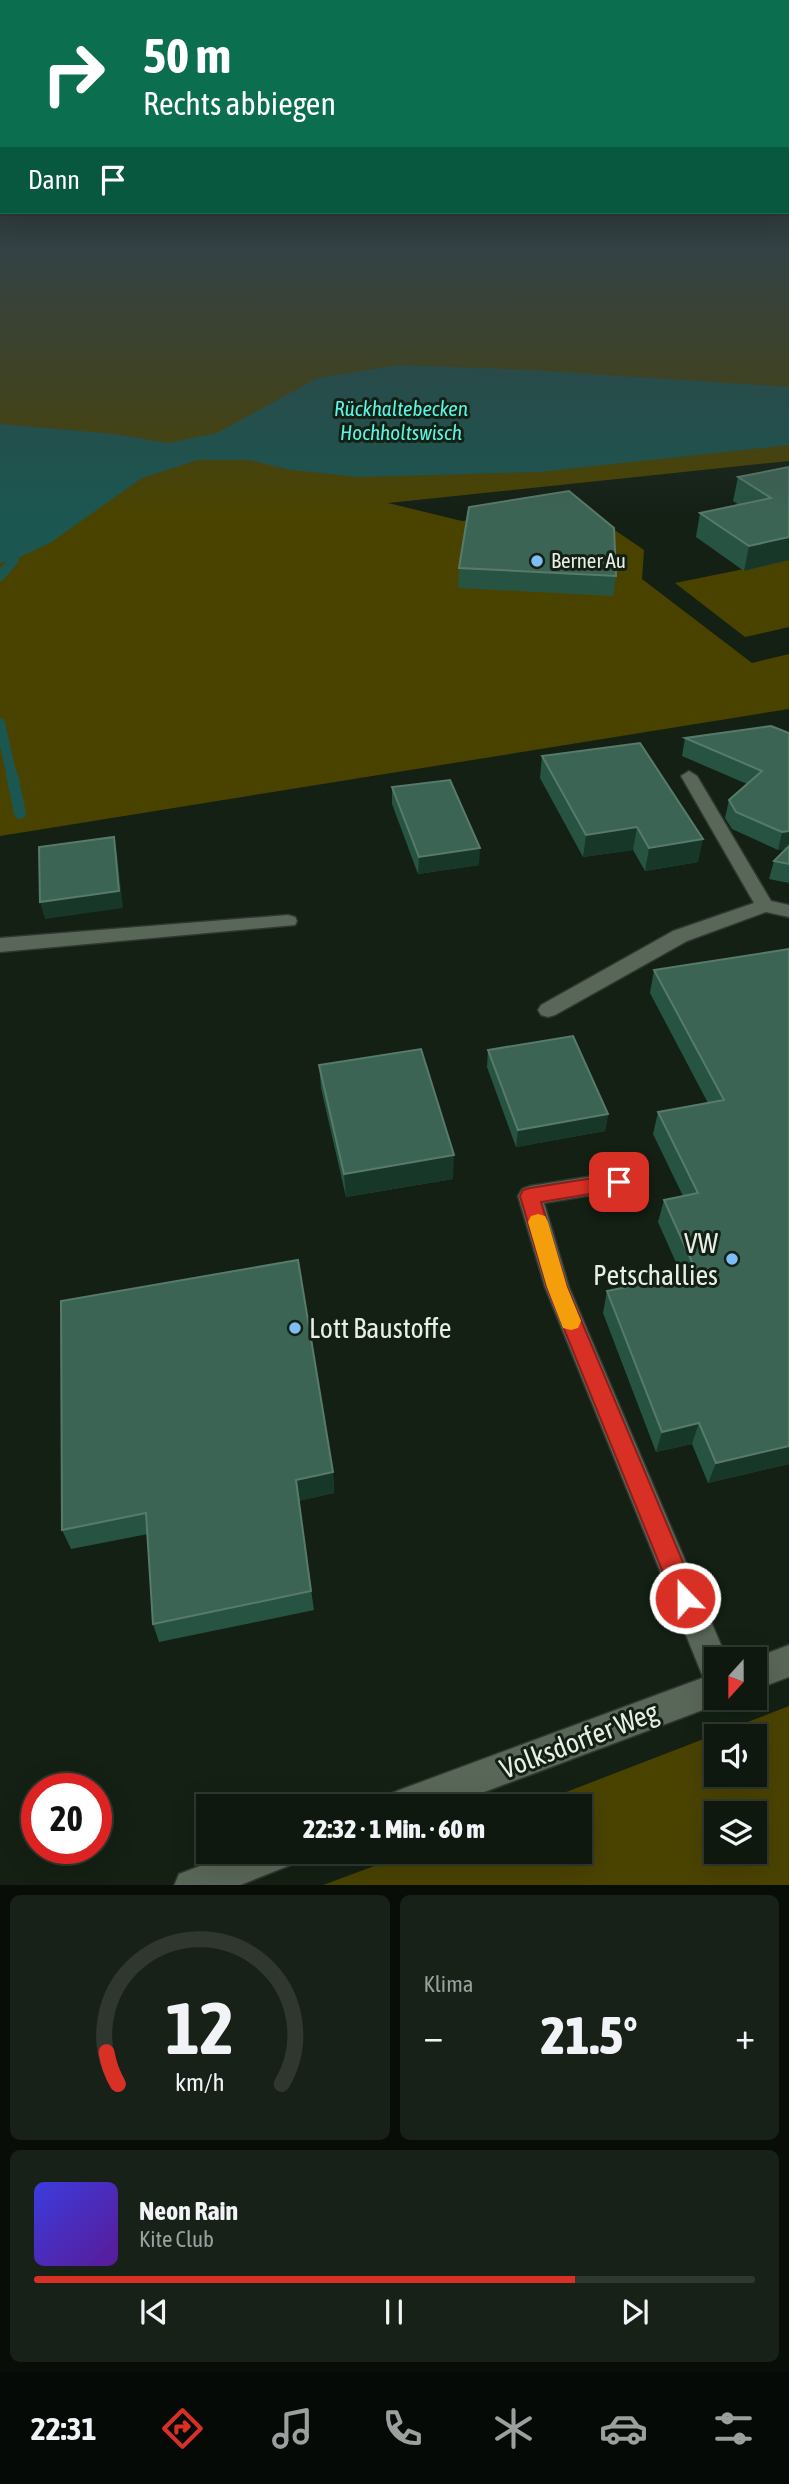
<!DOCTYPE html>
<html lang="de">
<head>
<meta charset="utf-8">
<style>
	:root { --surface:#0f180f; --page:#182118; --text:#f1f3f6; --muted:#9ba09e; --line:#2f372f; --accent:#d93025 }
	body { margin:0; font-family:"Asap Condensed",sans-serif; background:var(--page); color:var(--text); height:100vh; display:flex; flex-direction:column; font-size:26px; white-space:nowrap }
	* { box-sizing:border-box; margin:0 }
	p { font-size:23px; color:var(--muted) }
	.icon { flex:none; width:38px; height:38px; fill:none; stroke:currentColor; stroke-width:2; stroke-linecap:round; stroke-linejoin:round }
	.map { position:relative; height:1885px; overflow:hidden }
	.drawer { display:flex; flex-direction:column; gap:10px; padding:10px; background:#080d08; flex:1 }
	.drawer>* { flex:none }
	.banner { position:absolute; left:0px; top:0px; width:789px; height:214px; box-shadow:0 7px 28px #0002,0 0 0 2px var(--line); background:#0b6e4f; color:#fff; overflow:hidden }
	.needle { width:46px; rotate:201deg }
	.buttons { position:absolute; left:704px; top:1647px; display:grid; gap:14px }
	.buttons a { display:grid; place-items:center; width:63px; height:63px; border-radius:0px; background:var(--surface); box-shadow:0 7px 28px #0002,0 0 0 2px var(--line); font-size:35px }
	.speed { position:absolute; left:21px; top:1773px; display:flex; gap:14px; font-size:35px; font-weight:700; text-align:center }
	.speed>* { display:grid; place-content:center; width:91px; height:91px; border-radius:50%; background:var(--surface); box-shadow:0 7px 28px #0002,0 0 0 2px var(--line); line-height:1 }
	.speed .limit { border:10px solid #d22; background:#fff; color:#111 }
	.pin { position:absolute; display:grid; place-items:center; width:60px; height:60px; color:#fff; margin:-30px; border-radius:14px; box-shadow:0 4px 10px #0006 }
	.me { position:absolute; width:77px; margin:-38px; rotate:338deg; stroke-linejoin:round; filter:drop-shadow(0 0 5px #0008) }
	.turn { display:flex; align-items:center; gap:24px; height:147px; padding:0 28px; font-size:32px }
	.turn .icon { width:91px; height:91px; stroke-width:2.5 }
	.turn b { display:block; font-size:49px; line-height:60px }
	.then { display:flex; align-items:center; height:66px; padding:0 28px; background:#0003; gap:14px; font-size:26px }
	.big { font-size:52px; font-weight:800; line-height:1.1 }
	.drawer .widget { flex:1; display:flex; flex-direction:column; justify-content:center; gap:10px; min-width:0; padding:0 24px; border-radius:10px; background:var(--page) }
	.drawer .dial { align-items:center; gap:0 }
	.dial svg { height:182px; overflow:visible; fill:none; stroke:var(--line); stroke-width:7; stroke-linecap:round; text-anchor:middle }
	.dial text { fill:var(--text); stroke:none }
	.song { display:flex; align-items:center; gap:21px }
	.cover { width:84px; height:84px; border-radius:10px; background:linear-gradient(135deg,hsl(240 70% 55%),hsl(270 70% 35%)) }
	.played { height:7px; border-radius:4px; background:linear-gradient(90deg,var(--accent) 75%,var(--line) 75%) }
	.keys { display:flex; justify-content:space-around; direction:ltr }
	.heat { display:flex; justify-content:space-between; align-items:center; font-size:38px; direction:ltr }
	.drawer .tiles { flex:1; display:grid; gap:10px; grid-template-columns:1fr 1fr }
	.widget:last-child { grid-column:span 2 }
	.trip { position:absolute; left:196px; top:1794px; width:396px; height:70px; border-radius:0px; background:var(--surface); box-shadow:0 7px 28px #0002,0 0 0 2px var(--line); font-weight:800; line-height:70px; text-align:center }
	.tab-bar { display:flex; height:112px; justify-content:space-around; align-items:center; background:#060a06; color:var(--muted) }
	.tab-bar .icon { width:49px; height:49px }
	.tab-bar .current { color:var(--accent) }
	.tab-bar b { font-size:32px; color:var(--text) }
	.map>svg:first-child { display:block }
	.green { fill:#4a4300; fill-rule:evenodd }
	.water { fill:#1b5650 }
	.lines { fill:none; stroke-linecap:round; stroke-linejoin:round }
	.stream-far1 { stroke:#1b5650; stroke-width:10 }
	.stream { stroke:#1b5650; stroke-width:12 }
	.service-casing { stroke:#303730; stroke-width:3 }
	.tertiary-casing { stroke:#303730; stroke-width:3 }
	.service { fill:#596758; fill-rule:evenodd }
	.tertiary { fill:#596758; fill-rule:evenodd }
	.wall { fill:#275442 }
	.shaded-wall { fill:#173828 }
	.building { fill:#3c6454; stroke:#577a6b; stroke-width:2 }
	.route { fill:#d93025; stroke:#8d1f18; stroke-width:2 }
	.slow { fill:#f59e0b }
	.poi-dot { fill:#7dbef9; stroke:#142014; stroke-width:2.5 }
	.labels { text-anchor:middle; stroke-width:6; stroke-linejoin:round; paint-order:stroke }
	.far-water-label { font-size:21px; font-style:italic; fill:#59f4e4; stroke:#142014 }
	.far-poi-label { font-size:21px; fill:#e7efe7; stroke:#142014; text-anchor:start }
	.near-poi-label { font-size:28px; fill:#e7efe7; stroke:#142014; text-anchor:end }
	.near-street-label { font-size:28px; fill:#e7efe7; stroke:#142014 }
</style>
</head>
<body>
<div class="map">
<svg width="789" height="1886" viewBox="0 0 789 1886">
	<rect width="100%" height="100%" fill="#142014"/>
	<!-- green -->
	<g class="green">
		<path d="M0 251H789V461L388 503 462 521 578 505 644 550 642 579 752 663 789 654V709L0 836Z"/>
		<path d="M789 560V627L745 637 675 583Z"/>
		<path d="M789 1706V1885H323L412 1852H579V1806H530ZM716 1736H754V1774H716ZM716 1813H754V1852H716Z"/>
	</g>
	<!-- water -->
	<path class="water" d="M398 365 529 370 789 387V445L539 472 359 477 291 470 249 460H198L142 478 50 543 14 560 0 563V424L115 434 168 443 217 433 317 378Z"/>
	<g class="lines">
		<!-- stream-far1 -->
		<g class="stream-far1">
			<path d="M0 576 14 560"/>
			<path d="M0 723 12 777"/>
		</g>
		<!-- stream -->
		<path class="stream" d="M12 775 20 813"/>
		<defs>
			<g id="service">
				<path d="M689 771 697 776 771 901 789 905V917L766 912 687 941 555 1015 548 1017 541 1015 538 1010 541 1005 673 931 754 903 681 776Z"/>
				<path d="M288 915 295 917 297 921 295 925 0 952V938Z"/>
				<path d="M619 1172 627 1175 631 1182 627 1189 544 1203 569 1287 727 1659H716V1687L705 1682 545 1287 518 1196 522 1189 530 1186Z"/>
			</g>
			<g id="tertiary">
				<path d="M789 1645V1677L754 1690 752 1659Z"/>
				<path d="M716 1673V1698H728L716 1705 447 1806H385L390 1794 402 1789Z"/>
				<path d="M237 1852H298L293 1864 238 1886H174L179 1874Z"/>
			</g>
		</defs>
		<!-- service casing -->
		<use href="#service" class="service-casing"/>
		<!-- tertiary casing -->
		<use href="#tertiary" class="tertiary-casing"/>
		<!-- service -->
		<use href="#service" class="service"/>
		<!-- tertiary -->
		<use href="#tertiary" class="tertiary"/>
	</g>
	<!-- wall -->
	<g class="wall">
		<path d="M789 467V560L744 571 696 537 700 513 739 505 733 501 738 477Z"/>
		<path d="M459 568 616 576 613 596 458 588Z"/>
		<path d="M789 733V883L769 879 774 861 786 849 778 850 732 829 725 818 729 800 747 784 682 756 685 738Z"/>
		<path d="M542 756 698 862 645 871 633 850 583 857 540 778Z"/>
		<path d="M392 787 479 865 418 874 392 804Z"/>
		<path d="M789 949V1464L708 1483 692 1444 656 1452 603 1313 607 1291 682 1276 658 1222 664 1200 683 1196 653 1134 658 1112 708 1103 650 993 654 970Z"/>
		<path d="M488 1050 608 1114 605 1131 516 1147 487 1067Z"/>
		<path d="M319 1065 453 1179 346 1197 321 1088Z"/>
		<path d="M333 1472 334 1493 298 1501 314 1610 159 1642 153 1624 148 1534 71 1549 62 1530Z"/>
	</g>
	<!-- shaded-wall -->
	<g class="shaded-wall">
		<path d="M789 537V560L744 571 749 546Z"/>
		<path d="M637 827 633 850 583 857 586 835Z"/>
		<path d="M789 831V848L778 850 782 832Z"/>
		<path d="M114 837 117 853 123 908 45 919 40 902Z"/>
		<path d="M703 839 698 862 645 871 649 848Z"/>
		<path d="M480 848 479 865 418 874 419 857Z"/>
		<path d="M608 1114 605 1131 516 1147 518 1130Z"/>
		<path d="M454 1155 453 1179 346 1197 344 1174Z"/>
		<path d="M699 1423 692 1444 656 1452 662 1432Z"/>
		<path d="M789 1446V1464L708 1483 716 1463Z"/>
		<path d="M333 1472 334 1493 298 1501 296 1480Z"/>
	</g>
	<!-- building -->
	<g class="building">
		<path d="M789 467V537L749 546 700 513 771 498 738 477Z"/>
		<path d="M569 491 614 528 616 576 459 568 469 507Z"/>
		<path d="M771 726 789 733V831L782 832 736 812 729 800 762 771 685 738Z"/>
		<path d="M640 743 703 839 649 848 637 827 586 835 542 756Z"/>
		<path d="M450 780 480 848 419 857 392 787Z"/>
		<path d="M114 837 119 891 40 902 39 847Z"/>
		<path d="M789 846V864L774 861Z"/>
		<path d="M789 949V1446L716 1463 699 1423 662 1432 607 1291 697 1273 664 1200 698 1193 658 1112 724 1100 654 970Z"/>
		<path d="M573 1036 608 1114 518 1130 488 1050Z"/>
		<path d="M421 1049 454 1155 344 1174 319 1065Z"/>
		<path d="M298 1260 333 1472 296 1480 311 1591 153 1624 146 1513 62 1530 61 1301Z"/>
	</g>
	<!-- sky -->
	<linearGradient id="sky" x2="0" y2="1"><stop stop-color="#0b120b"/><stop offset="0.49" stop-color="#344245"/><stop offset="1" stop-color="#344245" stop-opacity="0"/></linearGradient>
	<rect width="789" height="515" fill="url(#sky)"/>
	<!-- route -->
	<path class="route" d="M619 1174 626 1177 629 1182 626 1188 541 1202 567 1287 698 1598 694 1607 685 1610 677 1607 547 1287 520 1196 523 1190 530 1188Z"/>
	<!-- slow -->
	<path class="slow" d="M538 1214 545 1216 548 1222 567 1287 581 1321 578 1328 571 1330 563 1328 547 1287 528 1222 531 1216Z"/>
	<!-- markers -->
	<g class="poi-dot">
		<circle cx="537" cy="561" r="7"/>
		<circle cx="732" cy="1259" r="7"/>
		<circle cx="295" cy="1328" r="7"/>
	</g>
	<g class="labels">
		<!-- far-water labels -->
		<g class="far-water-label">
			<text x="401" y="416">Rückhaltebecken<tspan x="401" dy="24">Hochholtswisch</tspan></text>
		</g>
		<!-- far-poi labels -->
		<g class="far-poi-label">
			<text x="551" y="568">Berner Au</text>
		</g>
		<!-- near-poi labels -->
		<g class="near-poi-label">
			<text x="718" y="1253">VW<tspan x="718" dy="32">Petschallies</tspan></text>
			<text x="309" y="1338" text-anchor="start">Lott Baustoffe</text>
		</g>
		<!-- near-street labels -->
		<g class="near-street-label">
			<text transform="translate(579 1740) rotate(-21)" y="10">Volksdorfer Weg</text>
		</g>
	</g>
</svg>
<div class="buttons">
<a><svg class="needle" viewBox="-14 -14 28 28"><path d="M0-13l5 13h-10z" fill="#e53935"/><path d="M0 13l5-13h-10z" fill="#9ba09e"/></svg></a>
<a><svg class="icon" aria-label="sound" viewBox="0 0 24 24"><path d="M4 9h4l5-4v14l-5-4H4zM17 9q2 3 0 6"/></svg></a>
<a><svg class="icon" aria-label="layers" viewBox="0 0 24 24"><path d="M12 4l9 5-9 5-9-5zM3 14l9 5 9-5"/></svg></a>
</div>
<div class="speed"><div class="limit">20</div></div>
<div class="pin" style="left:619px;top:1182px;background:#d93025"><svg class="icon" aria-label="arrive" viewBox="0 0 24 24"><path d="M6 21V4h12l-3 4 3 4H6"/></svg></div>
<svg class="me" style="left:685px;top:1598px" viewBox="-20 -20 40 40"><circle r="17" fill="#d93025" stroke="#fff" stroke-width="3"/><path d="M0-11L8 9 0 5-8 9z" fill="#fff"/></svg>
<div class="trip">22:32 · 1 Min. · 60 m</div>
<div class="banner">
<div class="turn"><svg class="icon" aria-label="right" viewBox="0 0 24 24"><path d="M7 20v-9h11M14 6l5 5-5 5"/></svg><div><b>50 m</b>Rechts abbiegen</div></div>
<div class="then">Dann<svg class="icon" aria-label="arrive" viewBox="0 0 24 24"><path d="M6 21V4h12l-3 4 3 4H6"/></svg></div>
</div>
</div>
<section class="drawer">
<div class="tiles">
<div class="widget dial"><svg viewBox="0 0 100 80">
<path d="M14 69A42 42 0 1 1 86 69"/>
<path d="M14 69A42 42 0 0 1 9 55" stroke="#d93025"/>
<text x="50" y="56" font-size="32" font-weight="700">12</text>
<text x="50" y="72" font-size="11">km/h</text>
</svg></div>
<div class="widget"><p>Klima</p>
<div class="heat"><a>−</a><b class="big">21.5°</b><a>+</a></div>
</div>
<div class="widget">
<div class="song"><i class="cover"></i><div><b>Neon Rain</b><p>Kite Club</p></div></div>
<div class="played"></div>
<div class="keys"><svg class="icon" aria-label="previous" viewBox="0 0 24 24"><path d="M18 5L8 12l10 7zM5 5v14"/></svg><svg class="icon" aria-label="pause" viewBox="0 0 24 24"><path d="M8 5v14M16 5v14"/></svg><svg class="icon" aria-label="next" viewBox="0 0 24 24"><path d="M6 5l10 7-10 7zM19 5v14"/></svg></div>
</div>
</div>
</section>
<nav class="tab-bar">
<b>22:31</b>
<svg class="icon current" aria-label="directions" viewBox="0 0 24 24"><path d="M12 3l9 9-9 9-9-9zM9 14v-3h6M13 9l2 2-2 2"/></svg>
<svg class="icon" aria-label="music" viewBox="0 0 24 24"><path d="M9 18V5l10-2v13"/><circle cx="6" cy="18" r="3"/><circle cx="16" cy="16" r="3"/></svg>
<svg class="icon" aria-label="phone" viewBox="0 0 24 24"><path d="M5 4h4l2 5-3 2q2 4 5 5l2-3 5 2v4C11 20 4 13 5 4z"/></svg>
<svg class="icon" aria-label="climate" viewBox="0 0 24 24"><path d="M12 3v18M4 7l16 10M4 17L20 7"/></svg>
<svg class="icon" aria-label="car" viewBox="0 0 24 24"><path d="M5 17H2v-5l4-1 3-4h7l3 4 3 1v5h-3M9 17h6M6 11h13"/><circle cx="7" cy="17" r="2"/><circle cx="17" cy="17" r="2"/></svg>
<svg class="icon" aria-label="filters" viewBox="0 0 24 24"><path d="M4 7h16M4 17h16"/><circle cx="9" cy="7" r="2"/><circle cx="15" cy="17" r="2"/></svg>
</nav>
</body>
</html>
